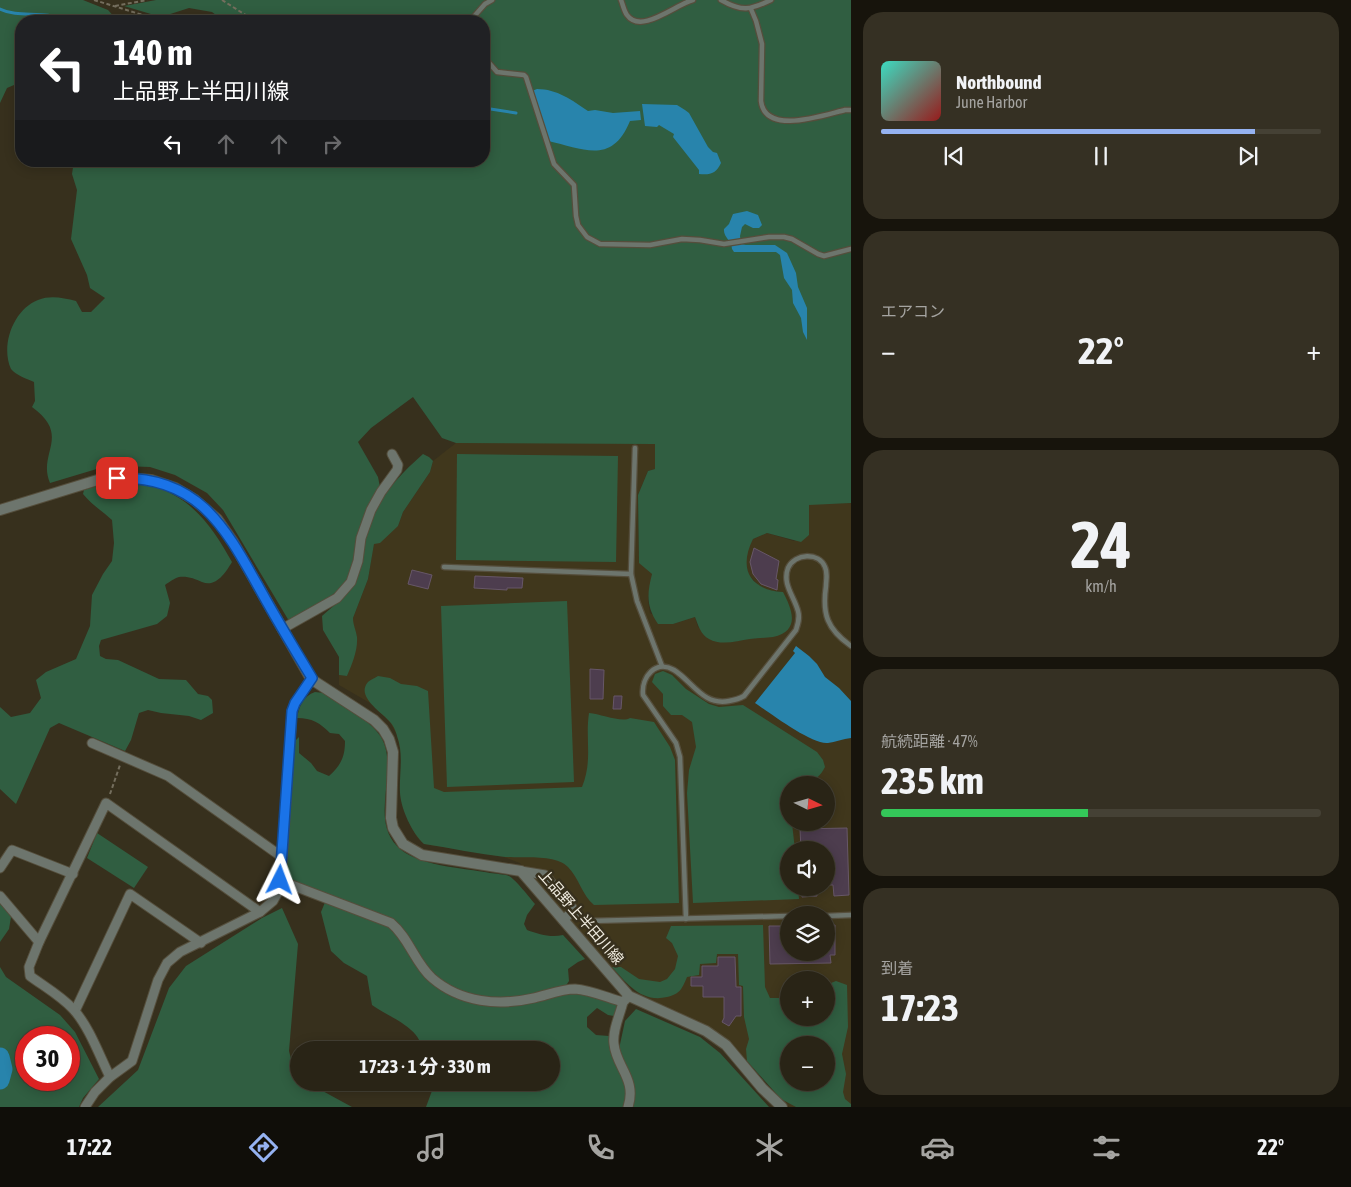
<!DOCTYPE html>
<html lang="ja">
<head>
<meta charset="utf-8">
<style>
	:root { --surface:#292416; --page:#353023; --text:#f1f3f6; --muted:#a5a4a1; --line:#454135; --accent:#95b2f1 }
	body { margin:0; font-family:"Asap Condensed","Noto Sans JP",sans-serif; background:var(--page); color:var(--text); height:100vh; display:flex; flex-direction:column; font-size:19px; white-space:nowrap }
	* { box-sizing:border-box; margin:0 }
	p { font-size:16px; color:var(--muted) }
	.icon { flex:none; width:28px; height:28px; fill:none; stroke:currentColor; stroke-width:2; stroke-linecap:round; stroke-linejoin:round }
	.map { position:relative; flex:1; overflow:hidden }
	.drawer { display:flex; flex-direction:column; gap:12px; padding:12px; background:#17140c; width:500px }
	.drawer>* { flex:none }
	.top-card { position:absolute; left:15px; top:15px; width:475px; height:152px; border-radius:20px; box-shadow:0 2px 12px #0003,0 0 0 1px var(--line); background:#202124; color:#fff; overflow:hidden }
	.needle { width:32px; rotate:95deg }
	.buttons { position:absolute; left:780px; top:776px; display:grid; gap:10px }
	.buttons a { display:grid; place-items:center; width:55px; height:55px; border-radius:50%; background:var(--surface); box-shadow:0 2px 12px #0003,0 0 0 1px var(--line); font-size:25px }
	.speed { position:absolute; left:15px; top:1026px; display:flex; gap:10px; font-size:25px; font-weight:700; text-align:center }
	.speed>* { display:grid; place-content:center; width:65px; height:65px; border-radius:50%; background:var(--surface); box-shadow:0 2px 12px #0003,0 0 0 1px var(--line); line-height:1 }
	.speed .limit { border:8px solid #d22; background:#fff; color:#111 }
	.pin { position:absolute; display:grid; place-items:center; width:42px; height:42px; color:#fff; margin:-21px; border-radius:10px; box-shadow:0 2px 8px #0006 }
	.me { position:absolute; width:55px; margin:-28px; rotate:3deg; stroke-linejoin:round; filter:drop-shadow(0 0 4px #0008) }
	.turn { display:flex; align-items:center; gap:18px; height:105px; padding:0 15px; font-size:22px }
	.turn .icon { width:65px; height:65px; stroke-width:2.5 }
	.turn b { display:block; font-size:35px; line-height:42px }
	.lanes { display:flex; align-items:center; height:48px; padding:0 15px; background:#0003; justify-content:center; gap:25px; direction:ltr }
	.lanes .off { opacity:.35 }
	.big { font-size:38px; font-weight:700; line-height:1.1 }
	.drawer .widget { flex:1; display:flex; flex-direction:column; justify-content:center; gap:8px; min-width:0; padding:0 18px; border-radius:20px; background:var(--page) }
	.drawer .dial { align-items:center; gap:0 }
	.dial b { font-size:65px; line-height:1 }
	.song { display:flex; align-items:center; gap:15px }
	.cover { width:60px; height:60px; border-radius:8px; background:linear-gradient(135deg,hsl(170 70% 55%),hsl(0 70% 35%)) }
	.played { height:5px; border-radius:2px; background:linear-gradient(90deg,var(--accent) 85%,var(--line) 85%) }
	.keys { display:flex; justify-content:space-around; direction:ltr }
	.heat { display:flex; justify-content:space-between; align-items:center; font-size:28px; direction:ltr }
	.charge { height:8px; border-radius:4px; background:linear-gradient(90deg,#34c759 47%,var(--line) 0) }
	.trip { position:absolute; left:290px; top:1041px; width:270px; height:50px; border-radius:25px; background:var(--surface); box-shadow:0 2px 12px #0003,0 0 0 1px var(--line); font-weight:700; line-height:50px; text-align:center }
	.tabs { display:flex; height:80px; justify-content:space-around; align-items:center; background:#100e09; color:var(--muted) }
	.tabs .icon { width:35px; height:35px }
	.tabs .current { color:var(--accent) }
	.tabs b { font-size:22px; color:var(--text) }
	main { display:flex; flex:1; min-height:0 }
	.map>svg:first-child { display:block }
	.built { fill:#40371c; fill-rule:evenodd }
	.green { fill:#305e41; fill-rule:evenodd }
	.water { fill:#2884ac }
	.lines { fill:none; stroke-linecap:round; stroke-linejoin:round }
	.stream { stroke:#2884ac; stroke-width:3 }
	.river { stroke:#2884ac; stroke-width:19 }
	.building { fill:#4d3d4e; stroke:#675768 }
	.service-casing { stroke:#554e3c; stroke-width:7 }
	.minor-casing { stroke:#554e3c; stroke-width:11 }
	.tertiary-casing { stroke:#554e3c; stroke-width:12 }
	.path { stroke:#746e5d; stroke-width:2; stroke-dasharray:4 2.5; stroke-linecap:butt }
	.service { stroke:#6d756d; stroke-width:4.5 }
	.minor { stroke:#6d756d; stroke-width:9 }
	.tertiary { stroke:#6d756d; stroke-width:10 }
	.route-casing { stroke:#114b97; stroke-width:12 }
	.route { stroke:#1a73e8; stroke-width:9 }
	.labels { text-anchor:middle; stroke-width:5; stroke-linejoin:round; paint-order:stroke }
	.street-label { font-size:15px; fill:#f0ece0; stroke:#37301d }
</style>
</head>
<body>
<main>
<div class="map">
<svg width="851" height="1107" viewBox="0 0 851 1107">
	<rect width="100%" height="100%" fill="#37301d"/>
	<!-- built -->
	<path class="built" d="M456 443H655V469L648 471 638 495 639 562 652 574 648 600 650 613 673 624 695 617 698 627 730 642 755 638 783 592 769 591 758 585 749 575 746 563V552L753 539 767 533 794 541 809 535V504L851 503V1107H789L730 1042 716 1031 639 994 628 985 533 880 520 863 504 857 424 844 417 837 410 825 401 800V753L397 735 390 722 370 703 339 685V675L347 676 357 637 353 624V618L368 579 374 543 398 526 403 512 430 472 433 461ZM789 785H826V822H789ZM789 850H826V888H789ZM789 915H826V952H789ZM789 980H826V1018H789ZM789 1045H826V1082H789Z"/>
	<!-- green -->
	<g class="green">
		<path d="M0 0H83L108 10 115 18 130 21H21V82L7 88 0 103Z"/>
		<path d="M156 0H851V503L809 505V535L801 542 767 533 753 539C738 569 750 590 783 592 792 609 801 631 773 637 766 638 758 638 750 639 737 641 721 646 709 639 701 635 698 625 695 617L673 624H658C646 606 647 594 652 574L639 563 638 495 648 471 655 469V444L456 443 442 438 413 397 371 428 358 442 378 477 380 487 348 578C334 599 311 609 289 621L223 510 207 493 175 475 150 467 121 466 100 468 50 483C37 453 72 436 32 407L35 401 34 382C27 379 16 375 11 369 0 345 14 309 38 300 51 295 63 298 76 301L82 312H91L105 298 90 288 87 275 71 239 77 190 72 174 74 161H484V21H224L212 12 189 8 161 17 124 6Z"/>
		<path d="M423 454 429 457 433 461 430 472 403 512 398 526 380 543 374 544 368 579 353 618C353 625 356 630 357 637 358 650 352 664 347 676L339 675V657L323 630 322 616C333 606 347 597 354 583 360 570 362 549 366 535 375 501 397 477 423 454Z"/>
		<path d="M457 454 618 456 616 562 456 560Z"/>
		<path d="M107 483C121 484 135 484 149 486 190 494 213 528 232 562 226 572 216 588 202 582 195 579 188 576 179 577 175 578 169 582 165 585L170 603 167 616 157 624 101 640 99 646 100 656 106 659 118 660 159 679 186 680 198 694 208 696 212 700 213 713 201 720 189 716 161 713 148 710 139 713 131 740 125 751 59 723 50 728 16 804 0 789V707L11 717 30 713 41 698 36 680 46 672 76 659 90 626 92 595 103 574 112 561 114 543 112 520C102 511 91 504 83 494L84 490Z"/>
		<path d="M567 601 574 782 447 787 441 606Z"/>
		<path d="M663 671 672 675 686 689 709 704 719 707 743 705 817 752 823 760 825 767C820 777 816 777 810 785H789V822L792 823 795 850H789V888H798L799 899 693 903 687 793 689 770 696 747 692 722 682 715H671L663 706V694L652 682 655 674Z"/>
		<path d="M378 676 390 678 401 684 417 686 428 691 434 788 444 792 582 787C593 760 585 740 589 713 601 714 622 723 630 718L654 722 670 747 675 760 679 903 594 905C582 895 579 878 568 867 556 854 522 858 505 857 478 854 451 848 424 844 412 833 401 809 400 793 399 774 404 754 397 736 396 731 393 725 390 722 383 713 355 697 368 682 370 680 375 678 378 676Z"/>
		<path d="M315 692 324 693C341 705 370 719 381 737 400 770 369 817 397 846 415 866 464 868 490 873 496 874 504 874 509 876 515 879 530 898 535 904L527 915 524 924 527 930C539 934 550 938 563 935L585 959 578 962 568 969 569 981 565 987 514 999H501L471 995 449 986 431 973 394 922 284 877 295 741 299 737V753L311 763 317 771 329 776C341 765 345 757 345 741L339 734 330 733C320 723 312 718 297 718 299 707 303 696 315 692Z"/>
		<path d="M97 833 148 867 134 888 87 858Z"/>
		<path d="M326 900 388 925 398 932 421 969 469 1001 572 993 583 994 617 1004 618 1007 614 1016 608 1015 597 1008 587 1017V1027L596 1035 609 1036C612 1064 632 1077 624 1107H426L433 1088 431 1083 551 1082V1050H422C421 1028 389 1017 372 1005L367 976 344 963 331 951 321 912Z"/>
		<path d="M0 902 11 917 9 929 0 942Z"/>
		<path d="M282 908 298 944 289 1051 295 1075 299 1077V1082L308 1083 352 1107H98L138 1070 169 988 186 966 262 918Z"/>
		<path d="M763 925 765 987 770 998H789V1018H826V985L836 981 847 985 848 1027 842 1054 846 1074 843 1092 845 1099 851 1104V1107H796L781 1099 747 1061 746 1049 749 1039 744 1017 743 986 739 985 738 954H717L716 963 700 964 699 975 687 977C682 989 680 994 667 997 642 1003 627 984 612 967H621L639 979 660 982 667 979 675 969 678 956 672 943 666 938 671 926ZM789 1045H826V1082H789Z"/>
		<path d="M0 967 6 977 60 1015 75 1032 99 1079 83 1098 79 1107H0ZM26 1038H69V1080H26Z"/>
		<path d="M636 1009 700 1037 720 1053 769 1107H631V1077L619 1049 625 1021Z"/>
	</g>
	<!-- water -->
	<g class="water">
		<path d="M537 89C557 89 572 100 588 111L595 110 613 113 640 111 641 120 630 121C612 165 584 149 548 141L532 91Z"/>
		<path d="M642 104 677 105 685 110 689 113 708 147 713 152 717 153 721 163C716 174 710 175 699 174V170L673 137 674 134 659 125 657 127 645 126Z"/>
		<path d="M747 211 758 215 762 225 759 228H753L745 224 742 227 740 236 741 244 746 245H775L787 253 796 273 798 287 807 308V340L803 332 801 318 793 303 792 290 784 278 780 255 776 252H734L732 249C732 241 723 237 724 229L729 224 733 214Z"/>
		<path d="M796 646 809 656 817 664 825 677 839 688 851 701V738C843 739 835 742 828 743 812 745 770 713 755 703L795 653 793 651Z"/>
	</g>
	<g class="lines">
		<!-- stream -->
		<g class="stream">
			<path d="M0 9C20 19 45 9 64 21"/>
			<path d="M484 108 516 113"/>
		</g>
		<!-- river -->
		<path class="river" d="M0 1057 3 1069 0 1080"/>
	</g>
	<!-- building -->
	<g class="building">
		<path d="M754 548 779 561 776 579 778 580 777 590 761 584 753 574 750 562Z"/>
		<path d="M412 570 432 575 428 589 408 584Z"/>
		<path d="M475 576 523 578 522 588H507V590L474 588Z"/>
		<path d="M590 669 604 670 603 699H590Z"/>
		<path d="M614 696H622L621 709H613Z"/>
		<path d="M847 828 849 895 834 896 833 885H826V850H801L800 829Z"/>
		<path d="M802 888H816L817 896 802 897Z"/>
		<path d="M826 925H835V955H830L831 963 770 964 769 926H789V952H826Z"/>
		<path d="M718 957H735L736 987H741V1016H736L729 1026 722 1022 724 1018V997H703V986H691V977H702V966H718Z"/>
	</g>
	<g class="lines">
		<defs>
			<g id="service">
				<path d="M621 0C623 5 624 11 627 15 641 35 676 4 693 0"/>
				<path d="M721 0C742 12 750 10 771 0"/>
				<path d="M751 9 756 21 762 44 761 101C765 136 824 115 845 110H851"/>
				<path d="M470 21 485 4 492 0"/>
				<path d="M484 57 497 72 524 75 526 77 554 164 574 185 576 216 578 225 587 237 600 244 650 245 682 239 700 240 724 244 769 237H784L792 239 818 254 824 256 851 249"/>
				<path d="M635 448 631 574 637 601 662 666"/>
				<path d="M444 567 631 574"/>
				<path d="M574 910 588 921 789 916"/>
				<path d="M826 916 851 915"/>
				<path d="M686 919 680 757 676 743 643 695C641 677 656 659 674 670 693 682 703 706 729 701 735 700 739 699 744 696L796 630C798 624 800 618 798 611 794 596 782 584 788 568 795 553 819 552 825 567 828 573 826 580 826 586 822 614 827 629 851 646"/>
			</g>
			<g id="minor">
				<path d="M282 629 337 598 351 582 358 561 361 538 371 510 381 492 397 470 398 465 392 454"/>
				<path d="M92 743 168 776 282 857"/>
				<path d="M0 868 12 850 73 874"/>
				<path d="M521 871 545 875 574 910 563 920"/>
				<path d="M281 881 391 923C409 938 415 963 432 978 461 1003 499 1006 534 998 547 995 562 989 575 989 591 990 608 998 623 1002"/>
				<path d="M0 896 39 942"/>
				<path d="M627 998 623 1002C620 1015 612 1031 614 1044 616 1067 637 1079 628 1107"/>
				<path d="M75 1011 130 894 201 943"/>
				<path d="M110 1077C100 1057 89 1026 73 1009 61 996 45 987 30 976L29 967 39 942 106 803 260 912"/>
				<path d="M85 1107 95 1092 110 1077 132 1061 158 980 167 963 180 952 260 912 273 901 278 892 281 881 292 711 295 703 311 679"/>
			</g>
			<path id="tertiary" d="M0 510 104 478H129L151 480 175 488 195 500 217 519 233 542 311 679 374 720 383 729 389 739 393 752 391 818 393 828 403 844 422 855 521 871 629 996 706 1031 726 1045 762 1088 782 1107"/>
		</defs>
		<!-- service casing -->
		<use href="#service" class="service-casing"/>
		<!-- minor casing -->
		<use href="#minor" class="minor-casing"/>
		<!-- tertiary casing -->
		<use href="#tertiary" class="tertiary-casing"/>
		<!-- path -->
		<g class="path">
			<path d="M94 0 159 20"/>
			<path d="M222 0 255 21"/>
			<path d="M115 6 147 0"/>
			<path d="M110 794 120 765"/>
		</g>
		<!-- service -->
		<use href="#service" class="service"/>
		<!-- minor -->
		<use href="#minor" class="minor"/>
		<!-- tertiary -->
		<use href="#tertiary" class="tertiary"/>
	</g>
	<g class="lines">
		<defs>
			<path id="route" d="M117 478C200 476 226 529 262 593 278 622 295 650 312 678L295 703 292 711 280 880"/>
		</defs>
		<!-- route casing -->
		<use href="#route" class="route-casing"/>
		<!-- route -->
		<use href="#route" class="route"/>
	</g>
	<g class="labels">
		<!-- street labels -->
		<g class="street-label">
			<text transform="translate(581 917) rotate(49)" y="5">上品野上半田川線</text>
		</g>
	</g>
</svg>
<div class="buttons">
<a><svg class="needle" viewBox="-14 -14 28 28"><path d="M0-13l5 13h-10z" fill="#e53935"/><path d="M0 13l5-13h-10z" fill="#a5a4a1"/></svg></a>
<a><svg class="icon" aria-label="sound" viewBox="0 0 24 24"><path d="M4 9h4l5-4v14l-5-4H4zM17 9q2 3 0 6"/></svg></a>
<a><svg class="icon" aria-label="layers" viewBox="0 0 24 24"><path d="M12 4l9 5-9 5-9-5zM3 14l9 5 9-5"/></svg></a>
<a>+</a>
<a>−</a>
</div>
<div class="speed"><div class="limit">30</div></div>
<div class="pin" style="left:117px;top:478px;background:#d93025"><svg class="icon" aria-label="arrive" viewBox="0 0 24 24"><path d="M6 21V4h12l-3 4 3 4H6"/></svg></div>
<svg class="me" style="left:280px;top:880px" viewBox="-20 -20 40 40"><path d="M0-17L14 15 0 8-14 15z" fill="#1a73e8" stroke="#fff" stroke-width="4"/></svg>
<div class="trip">17:23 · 1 分 · 330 m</div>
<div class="top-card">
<div class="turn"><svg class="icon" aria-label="left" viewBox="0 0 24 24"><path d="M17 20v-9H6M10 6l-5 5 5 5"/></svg><div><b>140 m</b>上品野上半田川線</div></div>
<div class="lanes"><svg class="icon" aria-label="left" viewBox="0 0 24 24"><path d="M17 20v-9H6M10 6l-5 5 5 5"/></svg><svg class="icon off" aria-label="ahead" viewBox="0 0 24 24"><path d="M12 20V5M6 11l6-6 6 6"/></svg><svg class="icon off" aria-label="ahead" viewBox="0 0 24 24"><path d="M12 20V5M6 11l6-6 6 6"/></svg><svg class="icon off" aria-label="right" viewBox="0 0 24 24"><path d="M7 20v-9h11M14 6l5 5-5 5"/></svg></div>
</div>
</div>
<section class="drawer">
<div class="widget">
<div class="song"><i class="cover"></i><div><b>Northbound</b><p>June Harbor</p></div></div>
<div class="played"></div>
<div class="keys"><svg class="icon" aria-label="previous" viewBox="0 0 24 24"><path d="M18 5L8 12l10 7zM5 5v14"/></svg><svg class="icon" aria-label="pause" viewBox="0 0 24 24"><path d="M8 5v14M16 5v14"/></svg><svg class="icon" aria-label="next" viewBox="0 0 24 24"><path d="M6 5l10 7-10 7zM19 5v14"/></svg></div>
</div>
<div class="widget"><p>エアコン</p>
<div class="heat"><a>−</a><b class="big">22°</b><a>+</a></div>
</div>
<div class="widget dial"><b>24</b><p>km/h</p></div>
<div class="widget"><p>航続距離 · 47%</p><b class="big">235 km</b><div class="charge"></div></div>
<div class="widget"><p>到着</p><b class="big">17:23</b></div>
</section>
</main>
<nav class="tabs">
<b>17:22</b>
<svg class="icon current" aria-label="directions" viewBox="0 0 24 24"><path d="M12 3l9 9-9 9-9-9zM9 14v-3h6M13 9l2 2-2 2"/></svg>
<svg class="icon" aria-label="music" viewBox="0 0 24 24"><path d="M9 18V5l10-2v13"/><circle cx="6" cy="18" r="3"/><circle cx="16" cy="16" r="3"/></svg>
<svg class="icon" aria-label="phone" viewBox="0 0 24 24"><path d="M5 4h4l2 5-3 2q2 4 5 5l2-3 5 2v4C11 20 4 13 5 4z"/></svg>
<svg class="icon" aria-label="climate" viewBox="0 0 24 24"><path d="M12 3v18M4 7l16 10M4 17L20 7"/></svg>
<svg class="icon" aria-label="car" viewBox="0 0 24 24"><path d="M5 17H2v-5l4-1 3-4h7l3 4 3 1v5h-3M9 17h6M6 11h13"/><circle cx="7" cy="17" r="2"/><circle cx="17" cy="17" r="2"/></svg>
<svg class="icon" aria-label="filters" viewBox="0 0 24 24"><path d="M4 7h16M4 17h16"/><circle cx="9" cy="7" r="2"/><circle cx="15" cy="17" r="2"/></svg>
<b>22°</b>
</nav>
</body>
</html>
